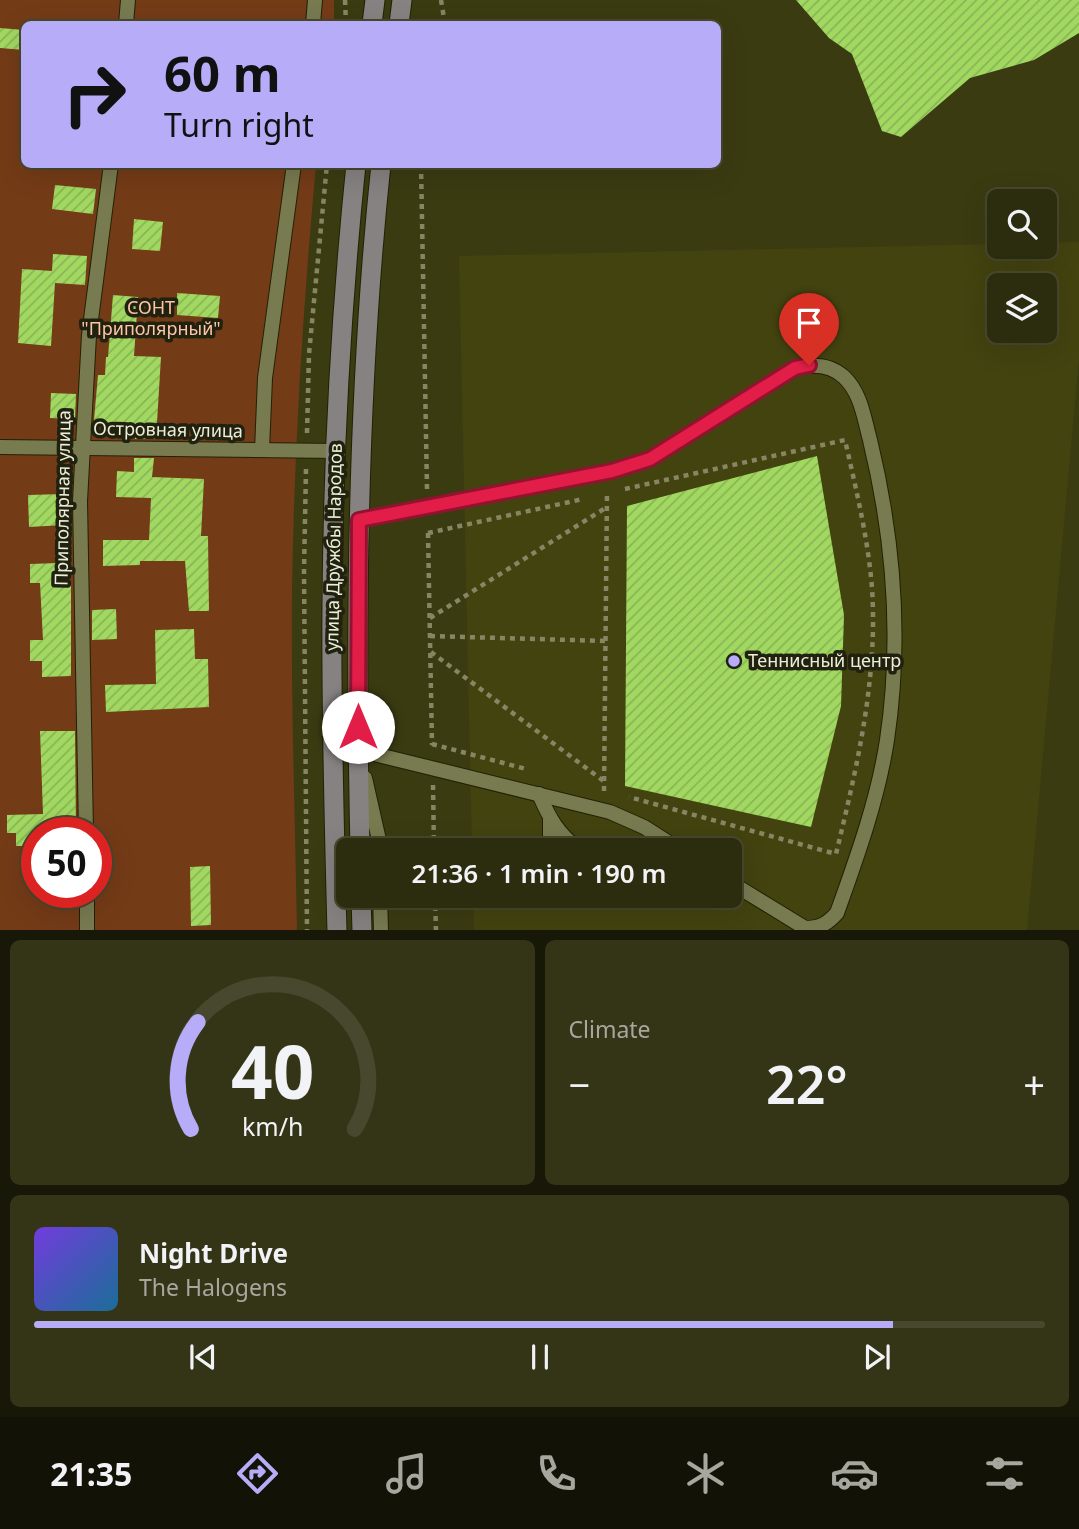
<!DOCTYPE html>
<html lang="en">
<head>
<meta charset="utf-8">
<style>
	:root { --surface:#2c2c0e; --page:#343417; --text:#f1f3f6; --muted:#a6a79e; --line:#48482e; --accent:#b6acf8 }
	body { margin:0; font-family:"Noto Sans",sans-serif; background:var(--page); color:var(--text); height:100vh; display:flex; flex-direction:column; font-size:26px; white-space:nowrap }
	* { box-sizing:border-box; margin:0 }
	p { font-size:23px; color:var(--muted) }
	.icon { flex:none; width:38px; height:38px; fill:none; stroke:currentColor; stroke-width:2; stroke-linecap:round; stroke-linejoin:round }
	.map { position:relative; height:930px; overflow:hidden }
	.side { display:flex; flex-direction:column; gap:10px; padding:10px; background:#181808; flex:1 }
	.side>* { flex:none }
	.top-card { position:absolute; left:21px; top:21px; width:700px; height:147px; border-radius:10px; box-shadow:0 7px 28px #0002,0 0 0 2px var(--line); background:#b6acf8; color:#111; overflow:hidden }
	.buttons { position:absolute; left:987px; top:189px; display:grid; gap:14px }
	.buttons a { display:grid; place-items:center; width:70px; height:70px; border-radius:10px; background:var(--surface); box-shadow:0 7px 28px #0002,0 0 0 2px var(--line); font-size:35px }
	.speed { position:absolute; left:21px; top:817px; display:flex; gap:14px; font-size:35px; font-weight:700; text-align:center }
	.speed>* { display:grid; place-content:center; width:91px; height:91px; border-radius:50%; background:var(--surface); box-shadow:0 7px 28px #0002,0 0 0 2px var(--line); line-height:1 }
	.speed .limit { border:10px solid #d22; background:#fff; color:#111 }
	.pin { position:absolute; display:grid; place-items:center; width:60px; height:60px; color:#fff; margin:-72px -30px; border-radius:50% 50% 50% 0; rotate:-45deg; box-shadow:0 0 7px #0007 }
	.pin .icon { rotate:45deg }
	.me { position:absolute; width:77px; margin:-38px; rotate:0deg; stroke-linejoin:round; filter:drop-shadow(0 0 5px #0008) }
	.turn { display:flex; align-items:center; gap:24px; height:147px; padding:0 28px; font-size:32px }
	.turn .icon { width:91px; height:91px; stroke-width:2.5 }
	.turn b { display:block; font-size:49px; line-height:60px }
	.big { font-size:52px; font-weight:600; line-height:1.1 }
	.side .widget { flex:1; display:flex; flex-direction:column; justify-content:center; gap:10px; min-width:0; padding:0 24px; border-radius:10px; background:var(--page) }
	.side .dial { align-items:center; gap:0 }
	.dial svg { height:182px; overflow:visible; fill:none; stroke:var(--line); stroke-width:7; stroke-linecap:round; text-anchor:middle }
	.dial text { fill:var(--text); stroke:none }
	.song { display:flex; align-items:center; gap:21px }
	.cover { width:84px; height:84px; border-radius:10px; background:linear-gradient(135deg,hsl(260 70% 55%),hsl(200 70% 35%)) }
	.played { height:7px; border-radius:4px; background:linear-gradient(90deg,var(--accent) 85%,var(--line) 85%) }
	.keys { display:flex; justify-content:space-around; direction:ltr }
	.heat { display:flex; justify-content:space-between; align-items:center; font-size:38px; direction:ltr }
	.side .tiles { flex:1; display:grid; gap:10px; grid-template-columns:1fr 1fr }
	.widget:last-child { grid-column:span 2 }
	.trip { position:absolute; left:336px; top:838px; width:406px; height:70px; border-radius:10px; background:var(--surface); box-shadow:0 7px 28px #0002,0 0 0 2px var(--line); font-weight:600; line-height:70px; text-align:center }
	.menu { display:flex; height:112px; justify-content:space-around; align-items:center; background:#121206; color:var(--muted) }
	.menu .icon { width:49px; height:49px }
	.menu .selected { color:var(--accent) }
	.menu b { font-size:32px; color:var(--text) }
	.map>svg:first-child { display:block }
	.built { fill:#434310; fill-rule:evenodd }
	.green { fill:#743b17; fill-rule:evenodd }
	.building { fill:url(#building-hatch) }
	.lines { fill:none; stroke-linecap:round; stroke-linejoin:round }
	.service-casing { stroke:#212203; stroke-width:16 }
	.secondary-casing { stroke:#212203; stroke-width:21 }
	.path { stroke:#868665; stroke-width:4.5; stroke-dasharray:5 5; stroke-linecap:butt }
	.service { stroke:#787a50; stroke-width:14 }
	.secondary { stroke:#868281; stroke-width:19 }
	.route-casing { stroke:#92132f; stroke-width:18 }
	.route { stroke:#e11d48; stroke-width:12 }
	.poi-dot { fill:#b6acf8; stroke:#212110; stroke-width:2.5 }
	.labels { text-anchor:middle; stroke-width:7; stroke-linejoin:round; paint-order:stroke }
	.park-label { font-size:18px; fill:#fec5a6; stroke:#212110 }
	.street-label { font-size:18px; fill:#eceed7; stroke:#212110 }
	.poi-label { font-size:18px; fill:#eceed7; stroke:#212110; text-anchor:start }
</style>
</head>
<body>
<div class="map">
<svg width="1079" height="931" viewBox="0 0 1079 931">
	<defs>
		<pattern id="building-hatch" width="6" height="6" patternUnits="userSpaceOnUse" patternTransform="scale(1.75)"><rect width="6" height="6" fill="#a1d960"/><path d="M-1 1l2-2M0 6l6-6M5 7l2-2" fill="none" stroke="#8ab458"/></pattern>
	</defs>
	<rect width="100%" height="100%" fill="#3b3b12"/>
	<!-- built -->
	<path class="built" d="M1079 242V358L1027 930H474L473 896H730V850H472L459 256 999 244V247H1045V243ZM999 285H1045V331H999Z"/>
	<!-- green -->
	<path class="green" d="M0 0H334V24H24V164L316 165C303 307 294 449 292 592 291 705 295 818 297 930L0 931ZM37 833H96V892H37Z"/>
	<!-- building -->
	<g class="building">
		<path d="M796 0H1079V33L1034 60 970 78 901 137 882 131 852 54 829 38Z"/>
		<path d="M0 28 24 30V50L0 48Z"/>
		<path d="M55 185 96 189 93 214 52 209Z"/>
		<path d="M134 219 163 222 160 251 132 249Z"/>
		<path d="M53 254 87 256 85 285 55 283 51 346 18 343 22 269 52 271Z"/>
		<path d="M177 293 220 296 218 318 177 315Z"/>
		<path d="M113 295 138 297 134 356 161 357 156 439H135V424L95 422 94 420 98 375H105L106 357H108Z"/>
		<path d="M51 393 76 394 75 419 50 418Z"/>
		<path d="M817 456 844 615 841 706 811 827 625 786 627 506Z"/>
		<path d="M134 458H154L152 477 204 479 201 536H208L209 611H189L185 561H140V565L103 566V540H149L151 498 116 497 117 471 134 472Z"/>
		<path d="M63 494 64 525 29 527 28 495Z"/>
		<path d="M58 563V583L71 582V676L42 677V661H30V640H43L40 583H30V564Z"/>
		<path d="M116 609 117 639 92 640V610Z"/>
		<path d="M194 629 195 659H208L209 707 106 712 105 685 156 684 155 630Z"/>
		<path d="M40 731H75L76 832 37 833V846H16V833H7V815L43 814Z"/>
		<path d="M210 866 211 925 191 926 190 867Z"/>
	</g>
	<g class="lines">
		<defs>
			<g id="service">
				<path d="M126 24 128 0"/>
				<path d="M313 24 315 0"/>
				<path d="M0 447 336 451"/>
				<path d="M262 450 265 378 294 164"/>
				<path d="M359 520 612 471 650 459 795 368C812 364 830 364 844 377 861 393 864 418 870 440 894 539 902 639 887 740 878 799 857 857 837 913 827 924 820 928 805 928L730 882"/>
				<path d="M360 758 358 750 610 812 644 827 680 850"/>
				<path d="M365 778 379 840V850"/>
				<path d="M539 794C550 820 558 833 579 850"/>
				<path d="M550 819V850"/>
				<path d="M86 833 80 501 89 335 111 164"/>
				<path d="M87 892V931"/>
				<path d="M380 896 381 931"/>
			</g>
			<g id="secondary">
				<path d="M372 24 375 0"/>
				<path d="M399 24 402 0"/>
				<path d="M360 850C355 622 357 392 381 164"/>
				<path d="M361 896 362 931"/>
				<path d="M337 931C334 821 331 712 332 603 333 456 341 310 356 164"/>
			</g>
		</defs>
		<!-- service casing -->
		<use href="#service" class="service-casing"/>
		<!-- secondary casing -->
		<use href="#secondary" class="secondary-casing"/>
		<!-- path -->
		<g class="path">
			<path d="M345 0 346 24"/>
			<path d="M441 0 445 24"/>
			<path d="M421 164 427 489"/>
			<path d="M307 433 309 354 327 164"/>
			<path d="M306 469 304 571 307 931"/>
			<path d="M625 489 845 440C856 489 868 538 872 588 878 678 857 767 836 854L629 797"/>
			<path d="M428 533 583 499"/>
			<path d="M428 533 432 745"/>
			<path d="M430 618 607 507"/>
			<path d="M430 636 606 641"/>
			<path d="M431 652 605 782"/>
			<path d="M432 744 526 769"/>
			<path d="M433 785 434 850"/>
			<path d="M604 791 607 493"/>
			<path d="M435 896 436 931"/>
		</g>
		<!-- service -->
		<use href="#service" class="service"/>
		<!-- secondary -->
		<use href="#secondary" class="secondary"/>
	</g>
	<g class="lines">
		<defs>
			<path id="route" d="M358 727 359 520 612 471 650 459 795 368 809 365"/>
		</defs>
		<!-- route casing -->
		<use href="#route" class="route-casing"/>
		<!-- route -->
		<use href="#route" class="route"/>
	</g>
	<!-- markers -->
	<circle class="poi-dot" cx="734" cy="661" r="7"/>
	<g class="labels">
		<!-- park labels -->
		<g class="park-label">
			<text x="151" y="314">СОНТ<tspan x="151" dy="21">"Приполярный"</tspan></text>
		</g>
		<!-- street labels -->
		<g class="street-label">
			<text transform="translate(168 430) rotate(1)" y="6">Островная улица</text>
			<text transform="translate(63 498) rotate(-89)" y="6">Приполярная улица</text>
			<text transform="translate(334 547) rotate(-89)" y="6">улица Дружбы Народов</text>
		</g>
		<!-- poi labels -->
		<g class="poi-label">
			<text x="748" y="667">Теннисный центр</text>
		</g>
	</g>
</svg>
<div class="buttons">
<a><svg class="icon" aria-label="search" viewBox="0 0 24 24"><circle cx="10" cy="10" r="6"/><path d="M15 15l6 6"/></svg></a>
<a><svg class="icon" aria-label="layers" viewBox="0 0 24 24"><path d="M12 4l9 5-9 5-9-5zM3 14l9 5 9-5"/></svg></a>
</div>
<div class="speed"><div class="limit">50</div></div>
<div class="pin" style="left:809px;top:365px;background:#d93025"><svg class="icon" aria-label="arrive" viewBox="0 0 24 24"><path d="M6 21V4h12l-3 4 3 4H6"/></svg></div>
<svg class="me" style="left:358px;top:727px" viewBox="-20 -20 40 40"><circle r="19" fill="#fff"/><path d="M0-13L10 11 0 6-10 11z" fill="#e11d48"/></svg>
<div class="trip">21:36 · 1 min · 190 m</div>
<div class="top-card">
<div class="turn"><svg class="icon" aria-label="right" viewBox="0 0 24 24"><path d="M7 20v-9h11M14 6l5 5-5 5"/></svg><div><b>60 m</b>Turn right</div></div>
</div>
</div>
<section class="side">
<div class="tiles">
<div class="widget dial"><svg viewBox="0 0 100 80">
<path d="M14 69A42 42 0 1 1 86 69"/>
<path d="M14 69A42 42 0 0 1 17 22" stroke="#b6acf8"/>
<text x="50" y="56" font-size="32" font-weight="700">40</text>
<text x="50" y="72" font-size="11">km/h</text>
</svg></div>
<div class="widget"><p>Climate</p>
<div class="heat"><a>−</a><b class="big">22°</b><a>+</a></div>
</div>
<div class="widget">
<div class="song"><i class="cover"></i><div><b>Night Drive</b><p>The Halogens</p></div></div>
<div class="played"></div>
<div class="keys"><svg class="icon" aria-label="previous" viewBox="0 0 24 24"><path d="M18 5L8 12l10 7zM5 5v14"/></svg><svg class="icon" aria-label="pause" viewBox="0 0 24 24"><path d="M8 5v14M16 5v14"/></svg><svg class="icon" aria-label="next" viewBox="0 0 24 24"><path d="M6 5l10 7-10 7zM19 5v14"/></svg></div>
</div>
</div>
</section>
<nav class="menu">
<b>21:35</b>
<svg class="icon selected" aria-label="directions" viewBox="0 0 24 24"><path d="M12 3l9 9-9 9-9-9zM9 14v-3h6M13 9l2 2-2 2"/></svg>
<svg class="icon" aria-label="music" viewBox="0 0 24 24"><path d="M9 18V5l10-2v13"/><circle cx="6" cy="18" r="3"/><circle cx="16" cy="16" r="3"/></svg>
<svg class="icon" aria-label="phone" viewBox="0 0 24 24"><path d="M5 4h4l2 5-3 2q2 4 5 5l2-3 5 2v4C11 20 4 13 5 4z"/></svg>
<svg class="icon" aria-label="climate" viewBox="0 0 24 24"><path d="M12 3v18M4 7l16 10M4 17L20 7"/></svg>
<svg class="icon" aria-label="car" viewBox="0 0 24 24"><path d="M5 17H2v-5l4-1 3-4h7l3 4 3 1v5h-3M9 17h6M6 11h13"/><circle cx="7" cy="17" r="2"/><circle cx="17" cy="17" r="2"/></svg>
<svg class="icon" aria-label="filters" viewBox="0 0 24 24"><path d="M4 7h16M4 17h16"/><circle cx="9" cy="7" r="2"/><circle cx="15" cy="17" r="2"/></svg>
</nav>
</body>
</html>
